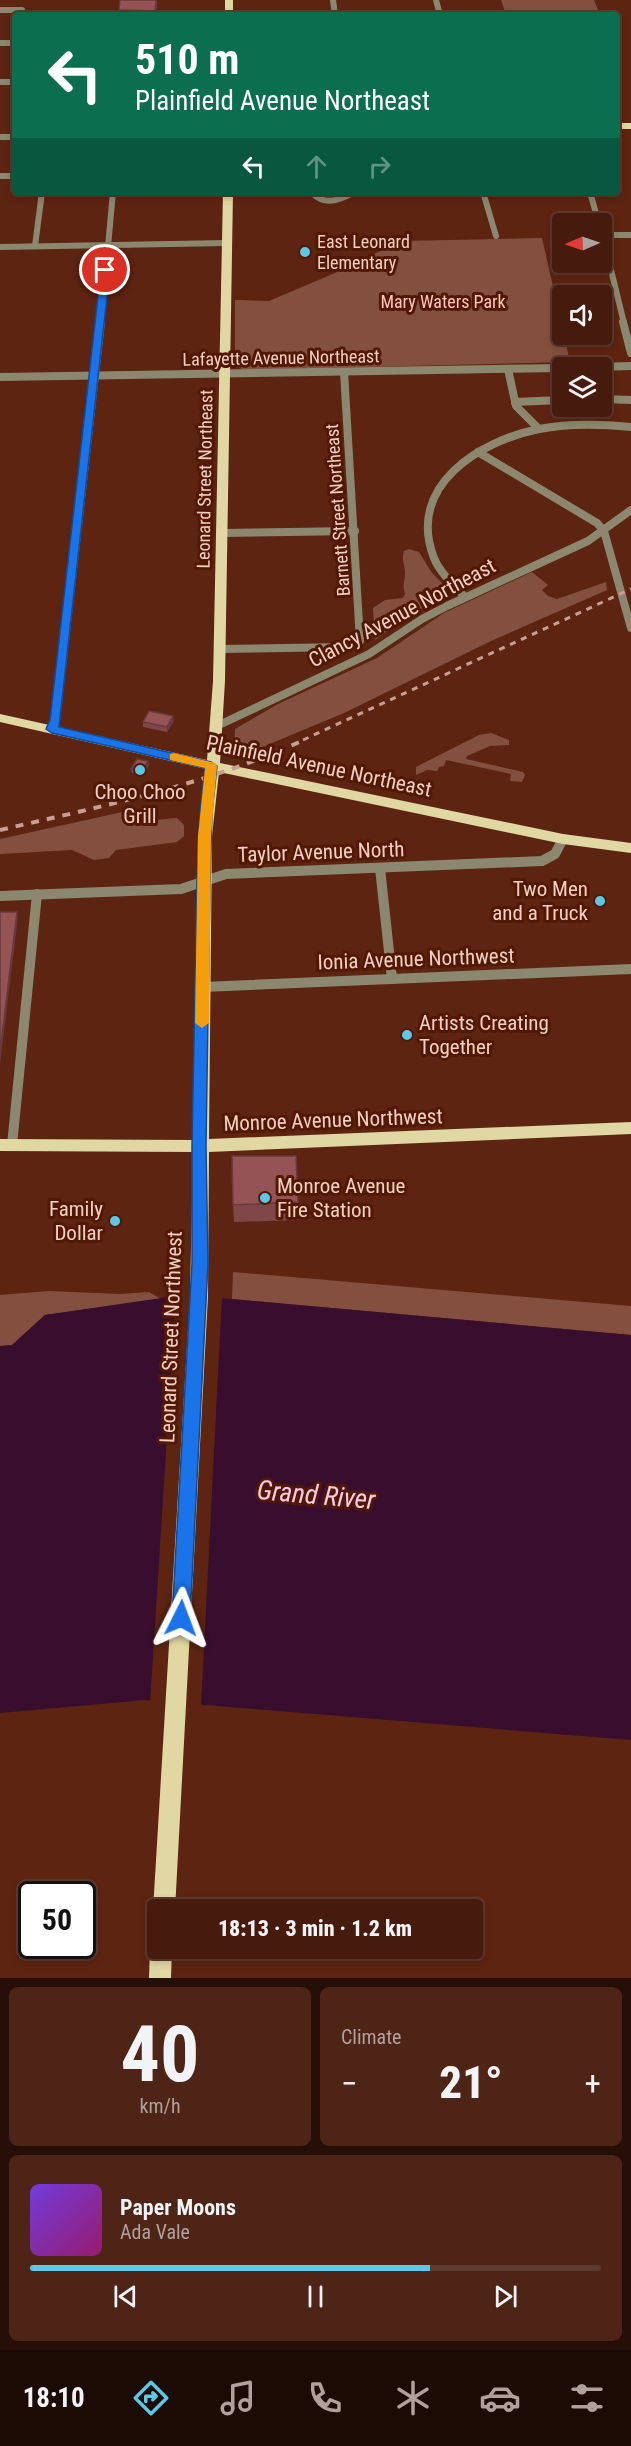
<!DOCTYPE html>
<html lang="en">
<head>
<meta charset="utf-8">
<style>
	:root { --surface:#461b0d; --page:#4d2416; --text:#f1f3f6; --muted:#b0a19d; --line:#5e392e; --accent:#5ac8e6 }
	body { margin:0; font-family:"Roboto Condensed",sans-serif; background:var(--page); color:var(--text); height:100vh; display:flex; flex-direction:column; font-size:22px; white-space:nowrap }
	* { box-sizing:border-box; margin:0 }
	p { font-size:20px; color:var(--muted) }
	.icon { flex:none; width:33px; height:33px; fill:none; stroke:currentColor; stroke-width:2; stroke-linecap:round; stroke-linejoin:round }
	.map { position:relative; height:1978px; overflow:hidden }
	.panel { display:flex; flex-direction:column; gap:9px; padding:9px; background:#260f07; flex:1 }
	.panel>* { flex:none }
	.top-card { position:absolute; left:12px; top:12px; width:608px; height:183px; border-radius:6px; box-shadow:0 3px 9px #0003,0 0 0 2px var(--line); background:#0b6e4f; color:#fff; overflow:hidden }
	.needle { width:39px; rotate:268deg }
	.tools { position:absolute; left:552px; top:213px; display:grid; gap:12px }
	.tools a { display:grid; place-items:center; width:60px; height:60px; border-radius:6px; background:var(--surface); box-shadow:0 3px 9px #0003,0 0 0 2px var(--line); font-size:30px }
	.speed { position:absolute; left:18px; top:1881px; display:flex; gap:12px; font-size:30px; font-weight:700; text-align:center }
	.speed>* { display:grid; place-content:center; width:78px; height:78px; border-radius:50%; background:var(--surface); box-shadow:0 3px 9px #0003,0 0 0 2px var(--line); line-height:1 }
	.speed .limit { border:3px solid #111; border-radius:9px; background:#fff; color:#111 }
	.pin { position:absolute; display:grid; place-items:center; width:51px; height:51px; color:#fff; margin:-26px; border:3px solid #fff; border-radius:50%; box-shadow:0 2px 6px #0007 }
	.me { position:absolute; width:66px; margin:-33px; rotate:3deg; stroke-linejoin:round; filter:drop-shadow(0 0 4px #0008) }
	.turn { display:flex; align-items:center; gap:21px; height:126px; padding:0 24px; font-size:27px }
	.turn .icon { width:78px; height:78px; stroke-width:2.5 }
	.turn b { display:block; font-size:42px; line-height:51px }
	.lanes { display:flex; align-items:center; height:57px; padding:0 24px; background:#0003; justify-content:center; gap:30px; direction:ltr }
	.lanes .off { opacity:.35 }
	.big { font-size:45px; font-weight:800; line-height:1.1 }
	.panel .tile { flex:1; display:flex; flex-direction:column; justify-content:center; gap:9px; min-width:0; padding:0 21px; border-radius:9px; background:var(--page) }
	.panel .dial { align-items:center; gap:0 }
	.dial b { font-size:78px; line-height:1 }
	.song { display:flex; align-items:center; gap:18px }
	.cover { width:72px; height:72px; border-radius:9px; background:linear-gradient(135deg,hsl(260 70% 55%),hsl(320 70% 35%)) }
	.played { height:6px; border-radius:3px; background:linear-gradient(90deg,var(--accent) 70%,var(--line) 70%) }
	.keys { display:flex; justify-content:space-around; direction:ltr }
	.heat { display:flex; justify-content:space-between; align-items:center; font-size:33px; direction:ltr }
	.panel .tiles { flex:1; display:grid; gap:9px; grid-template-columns:1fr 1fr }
	.tile:last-child { grid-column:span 2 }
	.trip { position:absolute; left:147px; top:1899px; width:336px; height:60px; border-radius:6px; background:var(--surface); box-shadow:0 3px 9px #0003,0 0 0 2px var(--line); font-weight:800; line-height:60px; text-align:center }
	.tabs { display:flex; height:96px; justify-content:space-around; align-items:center; background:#1c0b05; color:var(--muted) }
	.tabs .icon { width:42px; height:42px }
	.tabs .on { color:var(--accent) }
	.tabs b { font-size:27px; color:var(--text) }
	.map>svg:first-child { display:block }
	.green { fill:#835040 }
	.water { fill:#380d2e }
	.pier { fill:#5d2411 }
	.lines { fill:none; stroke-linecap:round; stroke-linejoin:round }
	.minor-far2 { stroke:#8c886f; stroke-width:6 }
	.minor-far1 { stroke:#8c886f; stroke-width:8 }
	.minor { stroke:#8c886f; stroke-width:10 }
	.major { fill:#e1d7a2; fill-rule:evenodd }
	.rail-far1 { stroke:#c99f91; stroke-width:3; stroke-dasharray:6 6; stroke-linecap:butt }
	.rail { stroke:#c99f91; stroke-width:4; stroke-dasharray:8 8; stroke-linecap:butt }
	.wall { fill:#804749 }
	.shaded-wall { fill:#683a3c }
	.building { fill:#955355; stroke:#683a3c; stroke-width:1.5 }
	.route { fill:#1a73e8; stroke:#114b97; stroke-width:1.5 }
	.slow { fill:#f59e0b }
	.poi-dot { fill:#5ac8e6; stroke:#511905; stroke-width:2 }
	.labels { text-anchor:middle; stroke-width:6; stroke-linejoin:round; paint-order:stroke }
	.far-poi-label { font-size:18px; fill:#f2cec2; stroke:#511905; text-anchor:start }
	.far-park-label { font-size:18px; fill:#fec7b6; stroke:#511905 }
	.far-street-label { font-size:18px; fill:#f2cec2; stroke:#511905 }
	.street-label { font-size:21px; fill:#f2cec2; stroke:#511905 }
	.poi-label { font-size:21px; fill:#f2cec2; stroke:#511905; text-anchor:end }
	.near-water-label { font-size:27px; font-style:italic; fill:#f8c9e9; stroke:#511905 }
</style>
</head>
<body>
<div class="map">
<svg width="631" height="1978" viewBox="0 0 631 1978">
	<rect width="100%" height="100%" fill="#5d2411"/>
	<!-- green -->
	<g class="green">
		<path d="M501 0H594L600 15H506Z"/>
		<path d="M542 238 570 362 244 370 235 366V300L269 301 335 273 401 241Z"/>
		<path d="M409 549 419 552 432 573 443 584 447 596 409 615 375 640 373 608 385 600 403 598 405 594C402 583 405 582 405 573 405 564 401 560 404 551Z"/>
		<path d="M532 572 548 585 542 590 548 596 557 599 606 582 607 590 491 641 344 713 241 756V758L234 754 235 729 278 704 377 658 444 613Z"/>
		<path d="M491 733 509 740V745L490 746 467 756 466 759 523 772 525 775 522 782 510 781 511 774 446 760 444 766 439 767 437 771 427 770 416 775V767L479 735Z"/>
		<path d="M127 811C140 825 159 819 177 818L184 825V836L177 842 116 850 109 858 94 860 72 850 0 854V839Z"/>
		<path d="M233 1272 631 1306V1335L232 1299Z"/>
		<path d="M49 1291 119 1294 149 1292 161 1299 45 1315 12 1345 0 1346V1295Z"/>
	</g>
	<!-- water -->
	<path class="water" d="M175 1296 232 1299 631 1335V1740L145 1700 0 1713V1346L12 1345 45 1315Z"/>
	<!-- pier -->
	<path class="pier" d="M176 1295 222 1296 201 1707 150 1703Z"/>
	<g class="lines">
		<!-- minor-far2 -->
		<g class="minor-far2">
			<path d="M333 0 335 15"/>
			<path d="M436 0 440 15"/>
			<path d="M0 10H22"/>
			<path d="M0 43H15"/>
			<path d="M0 82H15"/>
			<path d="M0 137H15"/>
			<path d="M0 176H15"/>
			<path d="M315 192 313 194C325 206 341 200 354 192"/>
			<path d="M483 192 496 236"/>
			<path d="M590 192 599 224"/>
			<path d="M602 233 624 323"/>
			<path d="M602 235H631"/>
			<path d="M35 246 42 192"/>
			<path d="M0 247 227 243"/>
			<path d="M101 323 113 192"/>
		</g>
		<!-- minor-far1 -->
		<g class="minor-far1">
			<path d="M623 322 631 353"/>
			<path d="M565 368 631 366"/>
			<path d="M508 369 516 406 539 429"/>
			<path d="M0 377 562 368"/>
			<path d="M602 399 631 400"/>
			<path d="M515 402 562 400"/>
			<path d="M478 452 597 523 604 531 631 628"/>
			<path d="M222 533 355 531"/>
			<path d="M465 597C454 585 440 573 434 558 406 486 479 441 539 429 569 423 601 424 631 427"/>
			<path d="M220 649 347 647 356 645 360 641 344 372"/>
			<path d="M217 726 369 654 422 619 447 606 588 541 631 510"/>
			<path d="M52 729 56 720 101 322"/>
		</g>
		<!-- minor -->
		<g class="minor">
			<path d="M380 868 392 979"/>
			<path d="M0 896 181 889 226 874 542 861 555 854 563 839"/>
			<path d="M203 987 631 969"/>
			<path d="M12 1145 37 894"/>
		</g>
		<!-- major -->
		<g class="major">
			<rect x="225" y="0" width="8" height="15"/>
			<rect x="616" y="123" width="15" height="6"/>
			<path d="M223 192H233L225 681 220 763 563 834 631 843V853L563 844 219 772 212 836 209 1139 631 1122V1134L209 1152 208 1296 175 1910H158V1918L153 1910 190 1296 193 1152 0 1151V1139L193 1140 198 836 206 769 0 722V714L207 760 213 681Z"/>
			<path d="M158 1938V1948H172L171 1978H149L150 1948 153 1940Z"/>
		</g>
		<!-- rail-far1 -->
		<path class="rail-far1" d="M303 740 631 589"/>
		<!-- rail -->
		<path class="rail" d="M0 830C104 806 209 784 306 739"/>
	</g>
	<!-- wall -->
	<g class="wall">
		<rect x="120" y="0" width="37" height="15"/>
		<path d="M174 721 167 732 143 727V722Z"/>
		<path d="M148 761 149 766 142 776 132 773 131 769Z"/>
		<path d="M298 1202V1220L234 1222 233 1205Z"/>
	</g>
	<!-- shaded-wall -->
	<g class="shaded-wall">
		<path d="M156 0H157V15H155Z"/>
		<path d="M173 716 174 721 167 732V727Z"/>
		<path d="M148 761 149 766 142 776V771Z"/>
		<path d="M17 912 18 917 0 1065V1052Z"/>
	</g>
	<!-- building -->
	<g class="building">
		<path d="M120 0H156L155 11 119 10Z"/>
		<path d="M149 711 173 716 167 727 143 722Z"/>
		<path d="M137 759 148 761 142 771 131 769Z"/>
		<path d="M0 912H17L0 1052Z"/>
		<path d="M232 1156H296L298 1202 233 1205Z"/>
	</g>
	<!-- route -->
	<path class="route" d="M105 267 110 270 59 727 211 762 217 766 212 813 210 882 206 1146 208 1263 190 1618 187 1624 181 1627 174 1624 172 1618 192 1263V1146L197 882 200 813 205 768 52 733 46 729 50 720 101 270Z"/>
	<!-- slow -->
	<path class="slow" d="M174 753 215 763 217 766 211 836 209 1023 202 1028 195 1023 198 836 205 768 170 760V754Z"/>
	<!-- markers -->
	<g class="poi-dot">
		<circle cx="305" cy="252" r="6"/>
		<circle cx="140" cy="770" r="6"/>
		<circle cx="600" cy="901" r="6"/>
		<circle cx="407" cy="1035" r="6"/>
		<circle cx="265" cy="1198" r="6"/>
		<circle cx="115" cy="1221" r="6"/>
	</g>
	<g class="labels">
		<!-- far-poi labels -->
		<g class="far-poi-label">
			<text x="317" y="248">East Leonard<tspan x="317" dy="21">Elementary</tspan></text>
		</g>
		<!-- far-park labels -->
		<g class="far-park-label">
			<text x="443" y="308">Mary Waters Park</text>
		</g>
		<!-- far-street labels -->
		<g class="far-street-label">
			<text transform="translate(281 358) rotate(-1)" y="6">Lafayette Avenue Northeast</text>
			<text transform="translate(205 479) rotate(-89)" y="6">Leonard Street Northeast</text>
			<text transform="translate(338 510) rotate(-94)" y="6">Barnett Street Northeast</text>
		</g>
		<!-- street labels -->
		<g class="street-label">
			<text transform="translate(402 613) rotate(-28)" y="7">Clancy Avenue Northeast</text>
			<text transform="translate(319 766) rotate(12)" y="7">Plainfield Avenue Northeast</text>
			<text transform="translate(321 852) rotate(-2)" y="7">Taylor Avenue North</text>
			<text transform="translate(416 959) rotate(-2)" y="7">Ionia Avenue Northwest</text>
			<text transform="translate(333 1120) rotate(-2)" y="7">Monroe Avenue Northwest</text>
			<text transform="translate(171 1337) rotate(-88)" y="7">Leonard Street Northwest</text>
		</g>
		<!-- poi labels -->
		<g class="poi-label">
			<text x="140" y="799" text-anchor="middle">Choo Choo<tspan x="140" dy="24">Grill</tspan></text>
			<text x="588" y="896">Two Men<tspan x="588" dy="24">and a Truck</tspan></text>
			<text x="419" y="1030" text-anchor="start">Artists Creating<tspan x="419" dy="24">Together</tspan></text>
			<text x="277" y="1193" text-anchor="start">Monroe Avenue<tspan x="277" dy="24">Fire Station</tspan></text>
			<text x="103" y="1216">Family<tspan x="103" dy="24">Dollar</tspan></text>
		</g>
		<!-- near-water labels -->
		<g class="near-water-label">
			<text transform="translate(316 1495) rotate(5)" y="9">Grand River</text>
		</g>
	</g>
</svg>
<div class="tools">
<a><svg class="needle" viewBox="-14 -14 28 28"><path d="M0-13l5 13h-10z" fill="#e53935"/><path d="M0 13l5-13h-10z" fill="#b0a19d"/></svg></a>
<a><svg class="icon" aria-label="sound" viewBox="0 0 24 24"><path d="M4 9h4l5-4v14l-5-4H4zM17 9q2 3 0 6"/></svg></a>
<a><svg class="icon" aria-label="layers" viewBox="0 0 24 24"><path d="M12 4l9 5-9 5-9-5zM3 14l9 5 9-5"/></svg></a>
</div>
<div class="speed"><div class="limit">50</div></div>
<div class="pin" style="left:105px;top:270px;background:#d93025"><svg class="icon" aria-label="arrive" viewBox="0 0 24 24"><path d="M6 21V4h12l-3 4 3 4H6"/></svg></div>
<svg class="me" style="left:181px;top:1618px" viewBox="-20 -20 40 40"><path d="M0-17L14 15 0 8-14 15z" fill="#1a73e8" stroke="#fff" stroke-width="4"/></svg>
<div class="trip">18:13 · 3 min · 1.2 km</div>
<div class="top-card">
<div class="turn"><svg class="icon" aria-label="left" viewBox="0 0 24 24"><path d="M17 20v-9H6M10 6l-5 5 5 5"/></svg><div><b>510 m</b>Plainfield Avenue Northeast</div></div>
<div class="lanes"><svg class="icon" aria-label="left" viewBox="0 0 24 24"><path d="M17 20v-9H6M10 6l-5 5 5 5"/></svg><svg class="icon off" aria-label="ahead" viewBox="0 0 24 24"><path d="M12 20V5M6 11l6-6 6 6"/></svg><svg class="icon off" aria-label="right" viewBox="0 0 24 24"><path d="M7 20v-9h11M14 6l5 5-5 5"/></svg></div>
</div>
</div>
<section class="panel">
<div class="tiles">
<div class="tile dial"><b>40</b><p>km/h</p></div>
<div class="tile"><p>Climate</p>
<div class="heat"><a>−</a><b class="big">21°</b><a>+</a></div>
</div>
<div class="tile">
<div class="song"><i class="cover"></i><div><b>Paper Moons</b><p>Ada Vale</p></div></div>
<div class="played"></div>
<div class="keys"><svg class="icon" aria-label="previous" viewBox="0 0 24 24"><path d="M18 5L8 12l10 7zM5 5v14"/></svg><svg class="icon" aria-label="pause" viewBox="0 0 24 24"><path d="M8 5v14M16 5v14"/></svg><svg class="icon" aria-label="next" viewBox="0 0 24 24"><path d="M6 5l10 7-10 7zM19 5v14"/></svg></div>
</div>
</div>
</section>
<nav class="tabs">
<b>18:10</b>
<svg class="icon on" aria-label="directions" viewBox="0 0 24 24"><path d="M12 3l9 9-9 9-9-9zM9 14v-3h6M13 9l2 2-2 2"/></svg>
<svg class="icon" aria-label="music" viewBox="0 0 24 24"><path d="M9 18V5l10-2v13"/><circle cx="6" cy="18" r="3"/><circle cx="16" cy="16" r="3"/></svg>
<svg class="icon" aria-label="phone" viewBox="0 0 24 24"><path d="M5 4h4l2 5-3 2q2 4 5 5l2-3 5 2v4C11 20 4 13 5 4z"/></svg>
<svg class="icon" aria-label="climate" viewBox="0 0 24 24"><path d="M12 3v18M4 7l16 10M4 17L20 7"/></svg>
<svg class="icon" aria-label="car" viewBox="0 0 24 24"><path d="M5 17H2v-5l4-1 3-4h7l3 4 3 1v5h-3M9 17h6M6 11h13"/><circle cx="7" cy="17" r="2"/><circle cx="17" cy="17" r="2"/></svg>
<svg class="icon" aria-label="filters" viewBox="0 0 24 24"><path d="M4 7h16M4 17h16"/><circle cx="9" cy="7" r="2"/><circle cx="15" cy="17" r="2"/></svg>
</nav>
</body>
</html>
